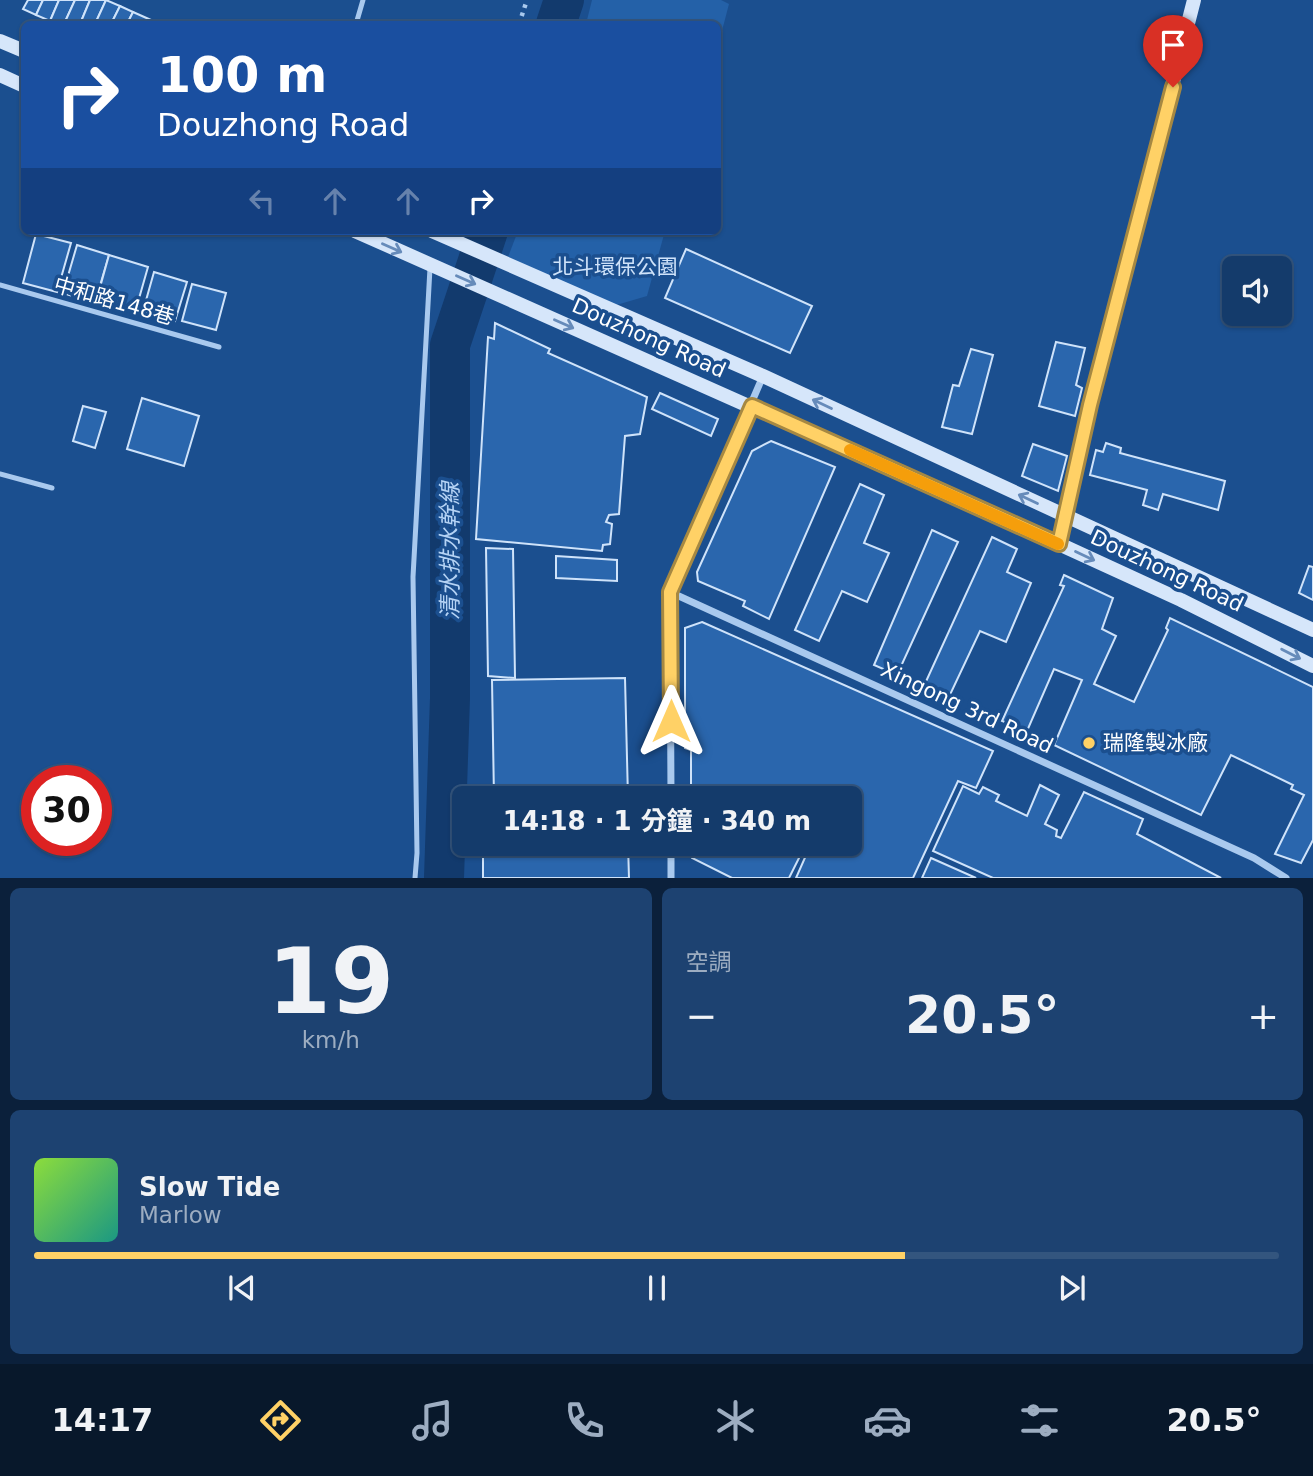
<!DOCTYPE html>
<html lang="zh-TW">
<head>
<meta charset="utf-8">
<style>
	:root { --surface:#143b6b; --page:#1d4271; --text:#f1f3f6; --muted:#9dadc1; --line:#33557e; --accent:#ffd166 }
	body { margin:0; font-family:"DejaVu Sans","Noto Sans TC",sans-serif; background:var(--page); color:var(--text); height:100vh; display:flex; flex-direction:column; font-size:26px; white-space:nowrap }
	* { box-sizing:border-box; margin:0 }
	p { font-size:23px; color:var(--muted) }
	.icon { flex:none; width:38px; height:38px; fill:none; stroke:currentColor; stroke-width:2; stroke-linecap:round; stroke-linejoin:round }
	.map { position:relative; height:878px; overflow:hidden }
	.side { display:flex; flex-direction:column; gap:10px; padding:10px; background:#0b203b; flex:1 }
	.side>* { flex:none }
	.guide { position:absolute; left:21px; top:21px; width:700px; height:214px; border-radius:10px; box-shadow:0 2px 5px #0004,0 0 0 2px var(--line); background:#1a4fa0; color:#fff; overflow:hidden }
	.tools { position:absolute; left:1222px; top:256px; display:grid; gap:14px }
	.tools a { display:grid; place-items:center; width:70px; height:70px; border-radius:10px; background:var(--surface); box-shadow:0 2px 5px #0004,0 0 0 2px var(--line); font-size:35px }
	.speed { position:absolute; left:21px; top:765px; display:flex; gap:14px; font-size:35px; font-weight:700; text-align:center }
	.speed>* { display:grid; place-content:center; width:91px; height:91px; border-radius:50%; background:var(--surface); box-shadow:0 2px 5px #0004,0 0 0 2px var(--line); line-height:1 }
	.speed .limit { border:10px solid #d22; background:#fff; color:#111 }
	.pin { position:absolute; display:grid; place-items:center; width:60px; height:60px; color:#fff; margin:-72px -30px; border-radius:50% 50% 50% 0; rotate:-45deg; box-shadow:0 0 7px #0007 }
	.pin .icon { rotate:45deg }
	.me { position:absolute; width:77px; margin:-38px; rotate:0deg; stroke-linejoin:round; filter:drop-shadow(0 0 5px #0008) }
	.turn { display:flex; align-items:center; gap:24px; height:147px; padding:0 21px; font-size:32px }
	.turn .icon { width:91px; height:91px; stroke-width:2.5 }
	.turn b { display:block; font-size:49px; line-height:60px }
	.lanes { display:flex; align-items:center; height:66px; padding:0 21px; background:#0003; justify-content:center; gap:35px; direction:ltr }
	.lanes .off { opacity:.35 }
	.big { font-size:52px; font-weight:700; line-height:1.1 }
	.side .tile { flex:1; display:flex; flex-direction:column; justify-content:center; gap:10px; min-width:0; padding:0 24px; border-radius:10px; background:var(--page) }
	.side .dial { align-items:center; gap:0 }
	.dial b { font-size:91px; line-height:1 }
	.song { display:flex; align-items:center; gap:21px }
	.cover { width:84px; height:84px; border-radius:10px; background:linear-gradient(135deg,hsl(90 70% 55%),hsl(170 70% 35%)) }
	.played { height:7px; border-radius:4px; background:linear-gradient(90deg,var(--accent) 70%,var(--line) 70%) }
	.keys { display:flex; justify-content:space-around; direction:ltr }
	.heat { display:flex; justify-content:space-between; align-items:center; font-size:38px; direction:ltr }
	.side .tiles { flex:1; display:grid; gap:10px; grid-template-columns:1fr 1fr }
	.tile:last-child { grid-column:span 2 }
	.trip { position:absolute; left:452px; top:786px; width:410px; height:70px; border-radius:10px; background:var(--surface); box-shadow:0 2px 5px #0004,0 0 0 2px var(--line); font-weight:700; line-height:70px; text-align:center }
	.tabs { display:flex; height:112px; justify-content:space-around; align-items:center; background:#08182b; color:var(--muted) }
	.tabs .icon { width:49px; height:49px }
	.tabs .current { color:var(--accent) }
	.tabs b { font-size:32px; color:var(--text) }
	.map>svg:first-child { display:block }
	.green { fill:#2461a8 }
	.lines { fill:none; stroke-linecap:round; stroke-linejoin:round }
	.river { stroke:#123a6d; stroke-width:40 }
	.building { fill:#2a66ad; stroke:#cfe3fa; stroke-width:2 }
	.path { stroke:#a9c9ee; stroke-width:4.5; stroke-dasharray:3.5 5; stroke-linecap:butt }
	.lane { stroke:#a9c9ee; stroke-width:5 }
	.street { stroke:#a9c9ee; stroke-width:7 }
	.secondary { stroke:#d6e6fa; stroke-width:14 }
	.oneway { stroke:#668bba }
	.route-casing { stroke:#a68842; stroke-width:18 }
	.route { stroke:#ffd166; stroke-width:12 }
	.slow { stroke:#f59e0b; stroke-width:12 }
	.poi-dot { fill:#ffd166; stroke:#1b4f8f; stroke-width:2.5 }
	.labels { text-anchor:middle; stroke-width:7; stroke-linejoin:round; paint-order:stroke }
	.park-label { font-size:21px; fill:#cfe3fa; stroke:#1b4f8f }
	.street-label { font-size:21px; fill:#fff; stroke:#1b4f8f }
	.poi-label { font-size:21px; fill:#fff; stroke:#1b4f8f; text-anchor:start }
	.water-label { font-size:23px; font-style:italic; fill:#b5d3f5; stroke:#1b4f8f }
</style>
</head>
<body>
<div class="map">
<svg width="1313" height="878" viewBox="0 0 1313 878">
	<rect width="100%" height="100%" fill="#1b4f8f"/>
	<!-- green -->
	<g class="green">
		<path d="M592 0H721L729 4 718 46V24H586Z"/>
		<path d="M518 231H665L647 296 613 306 508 257Z"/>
	</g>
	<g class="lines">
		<!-- river -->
		<g class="river">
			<path d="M556 24 564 0"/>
			<path d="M444 878 450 698V345L488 231"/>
		</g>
	</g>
	<!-- building -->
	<g class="building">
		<path d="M28 0H43L36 15 23 9Z"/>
		<path d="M43 0H59L50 21 36 15Z"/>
		<path d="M59 0H75L64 24 50 21Z"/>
		<path d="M75 0H90L80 24H64Z"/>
		<path d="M90 0H106L95 24H80Z"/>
		<path d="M106 0 120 6 111 24H95Z"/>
		<path d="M120 6 133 12 127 24H111Z"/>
		<path d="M133 12 151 20 148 24H127Z"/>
		<path d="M36 234 71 243 57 292 23 283Z"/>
		<path d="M77 245 109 255 95 303 63 293Z"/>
		<path d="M686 249 812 306 790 353 665 298Z"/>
		<path d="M109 255 148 267 136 309 97 298Z"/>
		<path d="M154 272 187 282 175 321 143 311Z"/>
		<path d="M192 284 226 293 216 330 182 321Z"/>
		<path d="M495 323 550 349 548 353 647 397 640 434 625 436 619 514 609 515 606 522 612 524 610 544 603 545 602 551 476 539 488 337 494 339Z"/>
		<path d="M1056 342 1085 348 1076 385 1082 388 1075 416 1039 406Z"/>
		<path d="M971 349 993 355 972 434 942 427 953 385 959 386Z"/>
		<path d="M660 393 718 419 711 436 652 409Z"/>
		<path d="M142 398 199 416 184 466 127 449Z"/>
		<path d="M83 406 106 412 95 448 73 441Z"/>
		<path d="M771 441 835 467 769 619 743 606 745 601 698 581 697 572 752 451Z"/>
		<path d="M1106 443 1121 448 1120 453 1225 481 1218 510 1163 494 1158 510 1143 505 1147 490 1090 475 1096 450 1103 452Z"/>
		<path d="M1033 444 1067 456 1058 491 1022 476Z"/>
		<path d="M860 484 884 495 864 543 889 553 867 602 842 591 819 641 795 630Z"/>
		<path d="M932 530 958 542 897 675 874 665Z"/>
		<path d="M992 537 1017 549 1007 572 1031 583 1006 642 980 631 948 699 923 688Z"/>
		<path d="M486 548 513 549 515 678 488 676Z"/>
		<path d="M556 556 617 560V581L556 578Z"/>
		<path d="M1309 566 1313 567V600L1299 593Z"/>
		<path d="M1064 575 1113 598 1102 629 1116 636 1094 684 1134 702 1168 630 1166 628 1170 618 1313 687V840L1301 863 1275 854 1304 795 1291 789 1293 785 1231 755 1201 815 1054 745 1082 680 1054 669 1027 731 1002 721 1064 586 1060 585Z"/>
		<path d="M702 622 993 751 976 788 958 781 913 878H796L811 844H849V798H691V750L685 748V628Z"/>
		<path d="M625 678 628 798H494L492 680Z"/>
		<path d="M1040 785 1059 795 1045 824 1057 830 1056 836 1061 838 1084 792 1143 819 1137 834 1221 878H993L933 851 963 786 979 794 983 787 999 795 996 801 1027 816Z"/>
		<path d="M483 844H628L629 878H483Z"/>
		<path d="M692 844H806L789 878H732L692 858Z"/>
		<path d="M931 858 976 878H922Z"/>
	</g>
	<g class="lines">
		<!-- path -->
		<path class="path" d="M519 24 527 0"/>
		<!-- lane -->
		<g class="lane">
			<path d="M356 24 363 0"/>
			<path d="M0 285 219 347"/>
			<path d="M0 474 52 488"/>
			<path d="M415 878 417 853 413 577 430 268"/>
		</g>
		<!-- street -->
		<g class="street">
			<path d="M670 592 1254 858 1286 878"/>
			<path d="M671 798 670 592 763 376"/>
			<path d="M671 844V878"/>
		</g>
		<!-- secondary -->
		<g class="secondary">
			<path d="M0 41 24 51"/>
			<path d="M0 75 24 86"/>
			<path d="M355 231 1059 544 1181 600 1313 666"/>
			<path d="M432 231 763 376 1313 630"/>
			<path d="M1059 544 1090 405 1194 0"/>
		</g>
	</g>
	<!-- one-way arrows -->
	<defs><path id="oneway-shaft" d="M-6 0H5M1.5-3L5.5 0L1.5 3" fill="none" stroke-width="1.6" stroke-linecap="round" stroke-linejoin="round" transform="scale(1.75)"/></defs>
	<g class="oneway">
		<use href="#oneway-shaft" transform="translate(392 248) rotate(24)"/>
		<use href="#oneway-shaft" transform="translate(466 280) rotate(24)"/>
		<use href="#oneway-shaft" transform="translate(564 324) rotate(24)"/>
		<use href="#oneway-shaft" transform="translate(822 404) rotate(-155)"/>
		<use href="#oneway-shaft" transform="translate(1028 499) rotate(-155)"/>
		<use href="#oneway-shaft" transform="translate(1085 556) rotate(25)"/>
		<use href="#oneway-shaft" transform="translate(1291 654) rotate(27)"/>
	</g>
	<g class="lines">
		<defs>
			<path id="route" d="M671 721 670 592 752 406 1059 544 1090 405 1173 87"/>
		</defs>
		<!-- route casing -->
		<use href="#route" class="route-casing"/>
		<!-- route -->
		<use href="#route" class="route"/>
		<!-- slow -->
		<path class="slow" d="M850 450 1058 544"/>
	</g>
	<!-- markers -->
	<circle class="poi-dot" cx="1089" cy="743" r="7"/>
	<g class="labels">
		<!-- park labels -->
		<g class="park-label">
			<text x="615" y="274">北斗環保公園</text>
		</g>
		<!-- street labels -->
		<g class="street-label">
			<text transform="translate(114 301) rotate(16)" y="7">中和路148巷</text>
			<text transform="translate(649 338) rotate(24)" y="7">Douzhong Road</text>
			<text transform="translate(1167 571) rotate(25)" y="7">Douzhong Road</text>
			<text transform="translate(967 708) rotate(25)" y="7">Xingong 3rd Road</text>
		</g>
		<!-- poi labels -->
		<g class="poi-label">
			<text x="1103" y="750">瑞隆製冰廠</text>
		</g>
		<!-- water labels -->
		<g class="water-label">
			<text transform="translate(450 551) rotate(-90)" y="8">清水排水幹線</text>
		</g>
	</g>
</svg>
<div class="tools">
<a><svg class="icon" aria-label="sound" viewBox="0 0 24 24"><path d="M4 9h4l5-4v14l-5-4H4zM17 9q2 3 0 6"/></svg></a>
</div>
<div class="speed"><div class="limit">30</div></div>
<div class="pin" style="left:1173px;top:87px;background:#d93025"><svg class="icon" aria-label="arrive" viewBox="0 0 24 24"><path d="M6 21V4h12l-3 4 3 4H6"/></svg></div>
<svg class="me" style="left:671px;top:721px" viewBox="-20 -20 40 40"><path d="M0-17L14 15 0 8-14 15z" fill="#ffd166" stroke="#fff" stroke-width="4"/></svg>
<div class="trip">14:18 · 1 分鐘 · 340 m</div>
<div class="guide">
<div class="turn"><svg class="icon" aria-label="right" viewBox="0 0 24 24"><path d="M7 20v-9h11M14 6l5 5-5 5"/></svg><div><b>100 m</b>Douzhong Road</div></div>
<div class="lanes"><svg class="icon off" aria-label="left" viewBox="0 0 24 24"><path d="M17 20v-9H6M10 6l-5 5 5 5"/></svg><svg class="icon off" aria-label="ahead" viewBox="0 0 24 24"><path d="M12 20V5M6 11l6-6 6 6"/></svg><svg class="icon off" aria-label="ahead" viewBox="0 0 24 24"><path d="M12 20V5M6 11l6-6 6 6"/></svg><svg class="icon" aria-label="right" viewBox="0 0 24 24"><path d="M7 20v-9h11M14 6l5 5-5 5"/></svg></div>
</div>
</div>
<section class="side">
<div class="tiles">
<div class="tile dial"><b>19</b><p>km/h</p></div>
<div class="tile"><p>空調</p>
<div class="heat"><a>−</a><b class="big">20.5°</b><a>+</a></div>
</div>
<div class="tile">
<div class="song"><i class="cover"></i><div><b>Slow Tide</b><p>Marlow</p></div></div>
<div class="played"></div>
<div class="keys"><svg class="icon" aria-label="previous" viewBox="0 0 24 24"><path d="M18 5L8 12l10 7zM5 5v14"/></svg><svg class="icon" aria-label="pause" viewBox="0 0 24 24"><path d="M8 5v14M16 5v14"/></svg><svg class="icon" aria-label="next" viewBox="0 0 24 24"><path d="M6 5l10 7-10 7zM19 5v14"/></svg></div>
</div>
</div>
</section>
<nav class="tabs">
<b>14:17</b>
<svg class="icon current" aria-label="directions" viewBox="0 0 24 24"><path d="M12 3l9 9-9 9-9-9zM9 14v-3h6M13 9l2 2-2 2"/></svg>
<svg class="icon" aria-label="music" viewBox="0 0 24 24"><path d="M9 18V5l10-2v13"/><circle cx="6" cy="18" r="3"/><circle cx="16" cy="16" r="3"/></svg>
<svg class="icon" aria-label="phone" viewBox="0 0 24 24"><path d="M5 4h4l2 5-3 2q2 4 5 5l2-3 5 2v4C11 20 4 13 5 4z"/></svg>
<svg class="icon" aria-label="climate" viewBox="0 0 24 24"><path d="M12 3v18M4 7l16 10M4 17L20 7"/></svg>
<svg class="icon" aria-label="car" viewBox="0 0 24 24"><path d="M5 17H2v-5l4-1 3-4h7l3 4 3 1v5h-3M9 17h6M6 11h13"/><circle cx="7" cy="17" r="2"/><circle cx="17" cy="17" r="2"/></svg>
<svg class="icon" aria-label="filters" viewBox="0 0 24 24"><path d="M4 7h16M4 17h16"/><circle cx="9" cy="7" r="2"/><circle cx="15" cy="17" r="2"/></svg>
<b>20.5°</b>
</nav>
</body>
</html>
